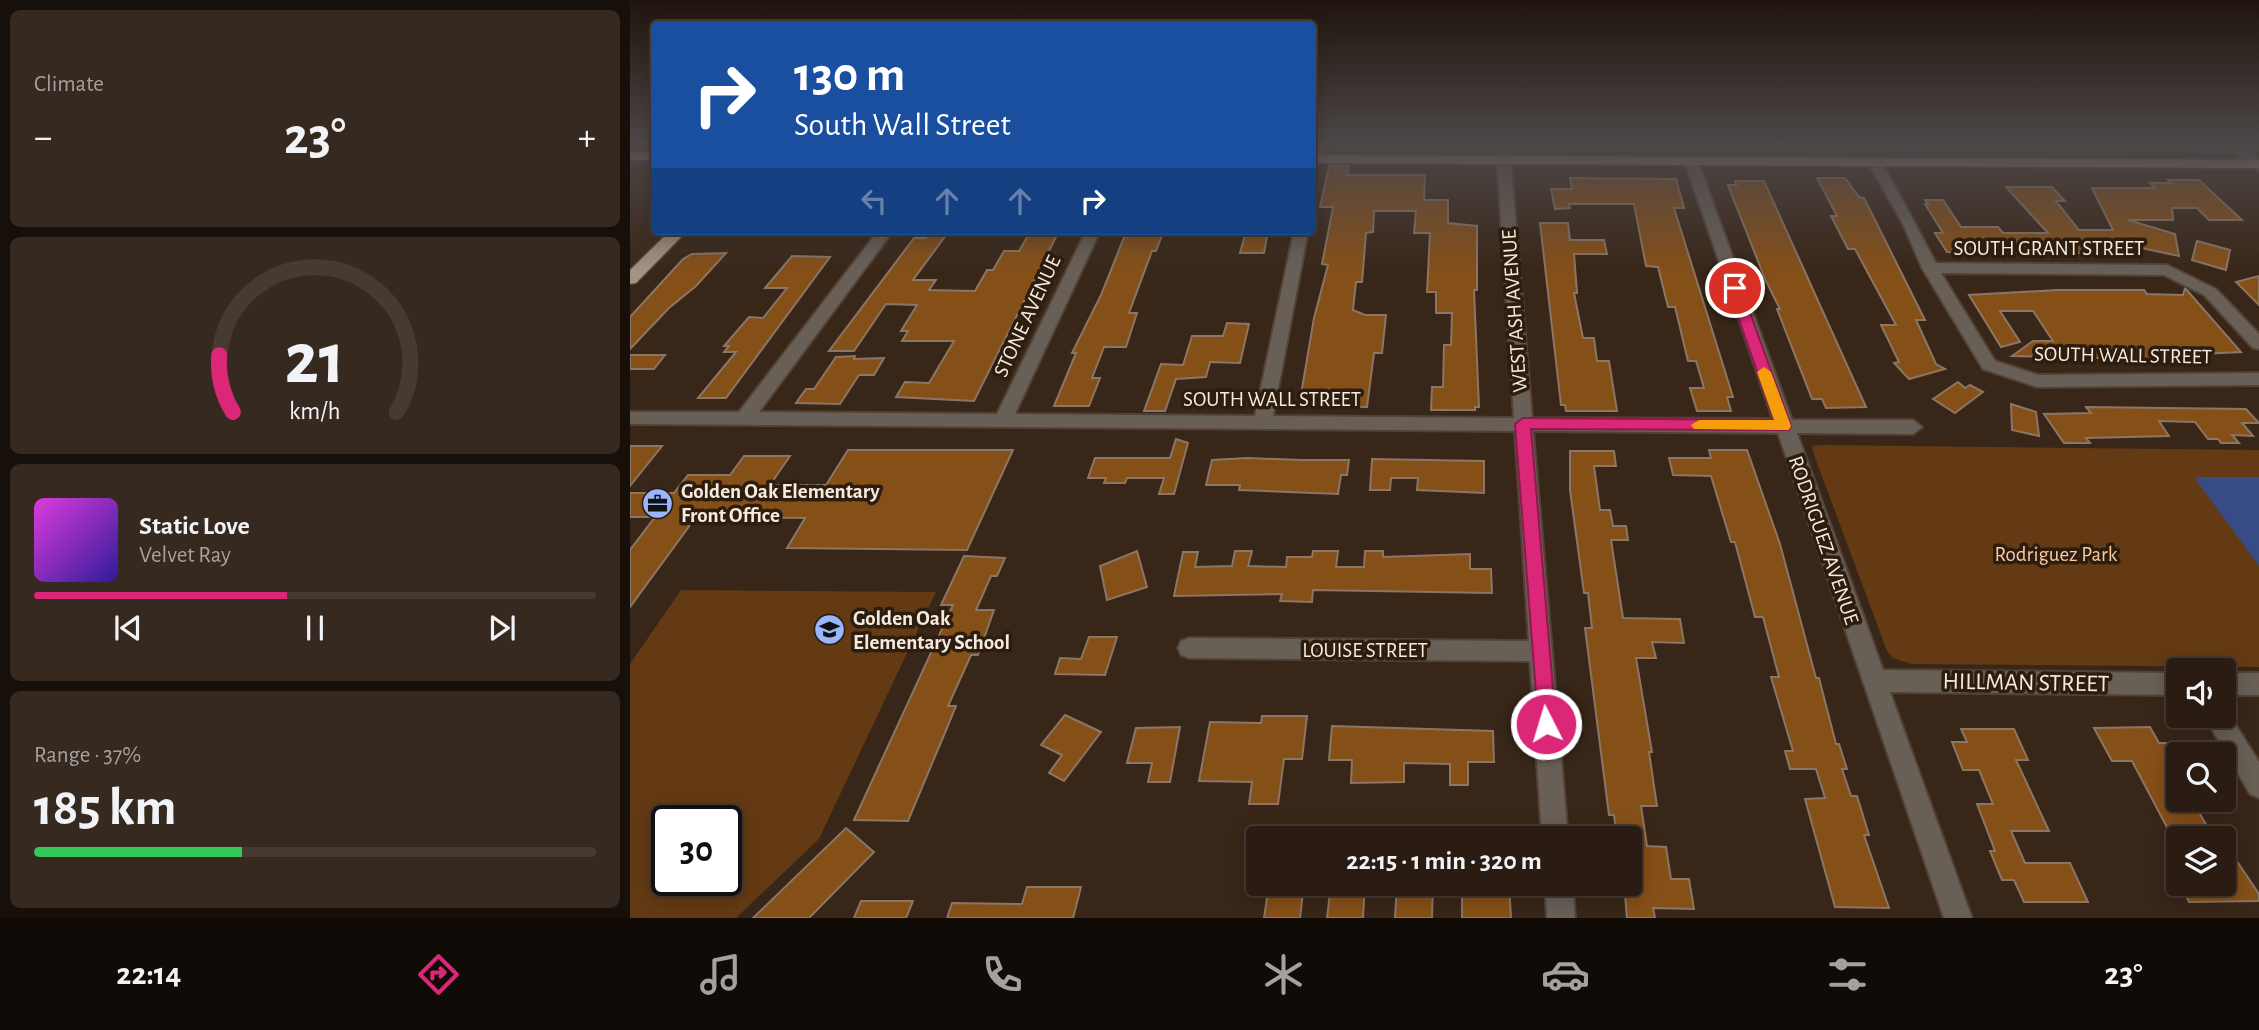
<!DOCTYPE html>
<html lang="en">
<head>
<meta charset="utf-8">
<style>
	:root { --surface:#2a1c12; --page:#362920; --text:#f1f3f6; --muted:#a5a19f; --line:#463a32; --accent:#db2777 }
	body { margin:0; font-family:"Alegreya Sans",sans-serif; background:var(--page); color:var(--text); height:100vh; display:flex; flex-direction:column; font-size:26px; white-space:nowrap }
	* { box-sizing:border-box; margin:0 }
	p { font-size:23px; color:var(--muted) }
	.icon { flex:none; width:38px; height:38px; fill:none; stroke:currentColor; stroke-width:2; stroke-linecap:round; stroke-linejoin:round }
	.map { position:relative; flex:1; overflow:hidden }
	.panel { display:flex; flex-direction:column; gap:10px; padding:10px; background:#170f0a; width:630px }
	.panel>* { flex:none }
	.guide { position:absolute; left:21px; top:21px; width:665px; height:214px; border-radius:7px; box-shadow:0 4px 18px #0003,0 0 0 2px var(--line); background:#1a4fa0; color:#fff; overflow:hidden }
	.buttons { position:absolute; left:1536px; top:658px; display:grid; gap:14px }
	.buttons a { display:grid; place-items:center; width:70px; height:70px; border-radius:7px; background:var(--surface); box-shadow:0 4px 18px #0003,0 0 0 2px var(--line); font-size:35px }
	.speed { position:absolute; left:21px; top:805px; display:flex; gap:14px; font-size:35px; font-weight:700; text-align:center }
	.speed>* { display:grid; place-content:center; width:91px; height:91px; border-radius:50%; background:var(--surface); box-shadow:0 4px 18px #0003,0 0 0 2px var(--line); line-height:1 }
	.speed .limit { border:4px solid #111; border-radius:10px; background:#fff; color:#111 }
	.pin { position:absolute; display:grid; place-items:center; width:60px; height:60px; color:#fff; margin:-30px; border:4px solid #fff; border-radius:50%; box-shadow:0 2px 7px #0007 }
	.me { position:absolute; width:77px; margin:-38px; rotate:355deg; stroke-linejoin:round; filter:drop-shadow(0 0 5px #0008) }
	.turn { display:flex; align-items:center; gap:24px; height:147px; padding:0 28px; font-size:32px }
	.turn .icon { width:91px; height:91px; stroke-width:2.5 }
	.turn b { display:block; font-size:49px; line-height:60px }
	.lanes { display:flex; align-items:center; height:66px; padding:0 28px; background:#0003; justify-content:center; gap:35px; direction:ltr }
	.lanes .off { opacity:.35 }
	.big { font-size:52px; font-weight:600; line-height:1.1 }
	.panel .tile { flex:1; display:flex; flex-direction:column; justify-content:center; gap:10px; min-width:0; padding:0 24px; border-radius:10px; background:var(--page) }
	.panel .dial { align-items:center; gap:0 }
	.dial svg { height:182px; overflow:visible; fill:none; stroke:var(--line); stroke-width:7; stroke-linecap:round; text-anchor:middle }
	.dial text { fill:var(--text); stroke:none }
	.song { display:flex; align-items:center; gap:21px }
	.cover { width:84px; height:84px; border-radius:10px; background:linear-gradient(135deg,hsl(300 70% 55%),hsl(250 70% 35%)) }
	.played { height:7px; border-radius:4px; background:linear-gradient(90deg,var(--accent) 45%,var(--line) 45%) }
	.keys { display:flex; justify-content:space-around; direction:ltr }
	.heat { display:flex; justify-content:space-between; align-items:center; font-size:38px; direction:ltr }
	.charge { height:10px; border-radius:5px; background:linear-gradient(90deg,#34c759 37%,var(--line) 0) }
	.trip { position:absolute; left:616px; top:826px; width:396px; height:70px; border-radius:7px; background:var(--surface); box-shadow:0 4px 18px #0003,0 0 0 2px var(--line); font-weight:600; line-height:70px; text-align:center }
	.dock { display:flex; height:112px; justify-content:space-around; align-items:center; background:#110b07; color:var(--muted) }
	.dock .icon { width:49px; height:49px }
	.dock .active { color:var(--accent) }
	.dock b { font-size:32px; color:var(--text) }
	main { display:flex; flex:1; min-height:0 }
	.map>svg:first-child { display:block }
	.green { fill:#633a13; fill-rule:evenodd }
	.water { fill:#374b84 }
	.building { fill:#854f18; stroke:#8b7665; stroke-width:2 }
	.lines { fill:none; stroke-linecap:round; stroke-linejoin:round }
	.minor-casing { stroke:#524134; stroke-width:4 }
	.major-casing { stroke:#524134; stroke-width:3 }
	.minor { fill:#685f57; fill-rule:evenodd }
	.major { fill:#a49283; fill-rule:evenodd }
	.route { fill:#db2777; stroke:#8e194d; stroke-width:2 }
	.slow { fill:#f59e0b }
	.labels { text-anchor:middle; stroke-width:7; stroke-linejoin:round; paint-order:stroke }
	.street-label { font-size:21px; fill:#f5eae0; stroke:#2d1d0e }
	.poi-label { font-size:21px; font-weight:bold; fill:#f5eae0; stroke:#2d1d0e; text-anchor:start }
	.park-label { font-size:21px; fill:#fac9a0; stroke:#2d1d0e }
	.near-street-label { font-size:24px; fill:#f5eae0; stroke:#2d1d0e }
</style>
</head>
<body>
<main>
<section class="panel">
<div class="tile"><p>Climate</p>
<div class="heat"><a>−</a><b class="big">23°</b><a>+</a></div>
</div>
<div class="tile dial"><svg viewBox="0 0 100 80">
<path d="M14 69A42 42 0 1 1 86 69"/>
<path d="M14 69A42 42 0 0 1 8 44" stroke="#db2777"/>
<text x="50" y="56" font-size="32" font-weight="700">21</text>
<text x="50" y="72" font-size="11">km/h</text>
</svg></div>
<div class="tile">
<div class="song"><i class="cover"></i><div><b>Static Love</b><p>Velvet Ray</p></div></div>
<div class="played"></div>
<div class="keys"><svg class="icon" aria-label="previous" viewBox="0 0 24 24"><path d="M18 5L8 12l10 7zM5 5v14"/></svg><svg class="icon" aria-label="pause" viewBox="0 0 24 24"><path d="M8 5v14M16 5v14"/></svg><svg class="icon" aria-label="next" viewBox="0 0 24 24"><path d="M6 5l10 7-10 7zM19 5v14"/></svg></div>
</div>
<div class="tile"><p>Range · 37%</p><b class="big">185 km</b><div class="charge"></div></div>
</section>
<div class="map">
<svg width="1629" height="918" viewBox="0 0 1629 918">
	<rect width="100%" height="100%" fill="#382618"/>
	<!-- green -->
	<g class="green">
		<path d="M1193 445 1629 450V667L1281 664 1263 658 1257 651 1184 455 1182 446Z"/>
		<path d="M51 590 306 592 189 839 106 918H0V664ZM37 821H96V880H37Z"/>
	</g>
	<!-- water -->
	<path class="water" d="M1564 477H1629V566Z"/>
	<!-- building -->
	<g class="building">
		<path d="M699 166H719L717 175H795L794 200H818V223L847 226V290H844L849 407H845V410H801L802 387H813L814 345H821L822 313H806V292H797L800 233H784L786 211H744L743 232 736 233 732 282H726L723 310 735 315H756L752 353H744L737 407 669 406 684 318 698 265 692 264 703 207H690Z"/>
		<path d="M940 178 1046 179 1054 208H1044L1103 397H1097L1101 411H1067L1060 388H1074L1066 361H1058L1045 307H1038L1028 267 1016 266 1004 204H939L940 208 925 209 921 189H942Z"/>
		<path d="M1187 178H1215L1229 197 1234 198 1295 320H1286L1306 364 1315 369 1279 379 1264 363 1269 362 1251 325H1266L1225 249H1218L1201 216H1207Z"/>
		<path d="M1538 180H1569L1612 220H1579L1567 208H1542L1543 220H1498L1545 234 1549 256 1502 246 1505 250 1478 247 1483 253 1317 252 1305 233H1313L1295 204H1298L1295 200H1313L1331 227H1368L1373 233H1418L1376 187H1422L1435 201H1426L1449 230H1483L1462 188H1525L1520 183H1541Z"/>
		<path d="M1105 181H1134L1236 407 1196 408 1192 399H1182L1147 309H1150L1135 279 1098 185H1107Z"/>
		<path d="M910 223H938L940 240H974L977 254H944L947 293H944L953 338H964L967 361H979L987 411H936L935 405H931Z"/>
		<path d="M301 231H319L283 280H306L299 290 345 291 357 270H363L374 251H389L399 234 427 235 344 401 266 397 275 382 299 383 324 341H272L278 331H271L287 305 256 304 224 351H199L284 238H296Z"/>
		<path d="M616 231H638L634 253H610Z"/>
		<path d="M495 235H532L526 251H522L499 313H507L496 347H474L462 378H470L459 406H424L446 353H442L471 295Z"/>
		<path d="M1567 241 1600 250 1596 270 1562 260Z"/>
		<path d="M96 253 66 286 39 308 0 349V317L53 259 62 254Z"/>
		<path d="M162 256 200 257 96 398H68L106 352H94L99 346H94L119 317 133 318 157 288H135Z"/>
		<path d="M1629 276V305L1606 282Z"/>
		<path d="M1555 288 1611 352 1569 354 1573 358 1516 359 1382 356 1403 341H1423L1403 311H1370L1390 342 1371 347 1339 295 1427 290H1514L1517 294 1553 295Z"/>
		<path d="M597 323 619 324 610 363 580 362 576 377 546 379 535 411H514L531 364 553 365 562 336H593Z"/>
		<path d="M0 355H35L24 369H0Z"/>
		<path d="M225 356 224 359 254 358 244 375H229L210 404 166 403 176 389H184L206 357Z"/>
		<path d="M1328 382 1335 388 1340 385 1353 392 1325 413 1303 399Z"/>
		<path d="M1381 404 1406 412 1409 436 1382 430Z"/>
		<path d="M1456 407 1616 409 1629 423H1612L1623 436 1602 435 1609 443H1591L1588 439H1578L1565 422 1529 421 1539 436 1456 438 1460 443H1434L1414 414 1461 413Z"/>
		<path d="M546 439 558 443 544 494H529L534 478H497L495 483H474L476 478H458L465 458H540Z"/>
		<path d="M0 446H32L0 486Z"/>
		<path d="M218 450H383L337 550 157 548 175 518 66 517 0 607V550L25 517H0V493H44L58 475H100L114 456H160L140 485H196Z"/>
		<path d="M1079 450H1117L1150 544 1186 678H1189L1206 744H1209L1217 769H1212L1221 796H1227L1239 835H1234L1259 908 1205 907 1175 799 1195 798 1186 769H1160L1155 751H1163L1141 677H1149L1133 617H1125L1105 542H1101L1081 476 1043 475 1039 458H1081Z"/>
		<path d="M940 451H984L986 466H964L970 510H980L983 526H996L998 540H981L993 618 1050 619 1054 643 1022 642 1026 658H1006L1022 752H1019L1027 806H1011L1017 846 1036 847 1041 879H1059L1064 909 1023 908 1025 918H997L994 884H999V837H987L984 815H979L955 628H962L958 593H954L940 490Z"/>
		<path d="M617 458 672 460H719L717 475H711L708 494 609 490 610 485H576L582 460Z"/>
		<path d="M742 459 854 461V493L787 490 788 478H761L760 490H740Z"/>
		<path d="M507 551 517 587 477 600 470 566Z"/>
		<path d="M605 551H622L618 566 656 567 657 557H682L683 551H708L706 567H734L735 551H753V557L840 554V569H861L862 593 683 590 682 602 650 601 652 594 544 596 553 552H568L565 567 602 566Z"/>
		<path d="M334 556 375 558 367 576H361L346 610H364L348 655H341L318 706H326L314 735 278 821 224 820 323 605H311Z"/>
		<path d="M459 637H487L475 675 425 674 430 658 451 659Z"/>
		<path d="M435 715 471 732 434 781 419 773 432 755 411 745Z"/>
		<path d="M632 716H677L672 759H654L648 804H619L622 782 569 781 580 722 631 723Z"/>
		<path d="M702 726 863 731 864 762H838V785H820V764L774 763V782L721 783 722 760H699Z"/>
		<path d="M550 727 540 782H518L522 763H497L506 728Z"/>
		<path d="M1520 727 1529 743H1544L1549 751V800H1562L1582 835H1541L1502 761H1482L1464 728Z"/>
		<path d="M1331 729H1384L1398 760H1386L1419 831H1381L1395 863H1440L1458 902H1394L1384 880H1372L1360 851H1365L1347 804H1363L1349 770H1333L1322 742H1337Z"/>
		<path d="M216 828 244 852 179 918H123Z"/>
		<path d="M1594 842 1629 894V901L1559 902 1550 884H1594Z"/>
		<path d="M639 884H674L670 918H634Z"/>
		<path d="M701 884H735L733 918H697Z"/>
		<path d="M767 884H803L802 918H765Z"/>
		<path d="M832 884H879L881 918H832Z"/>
		<path d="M397 887H451L443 918H317L322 903 392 904Z"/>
		<path d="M231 901H283L276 918H224Z"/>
	</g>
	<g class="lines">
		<defs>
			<g id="minor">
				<path d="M682 143H695L691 163H682Z"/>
				<path d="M866 143H879L902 418 1143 419 1055 162 1067 159 1162 420H1283L1292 427 1283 434 1167 433 1253 670 1549 673V695L1260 692 1342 918H1314L1148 433 903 431 938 838H912L900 661 559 658 551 655 548 648 551 641 559 638 899 641 885 431 0 424V412H109L248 231H263L129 412 367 414 456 231H470L385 414 625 416 664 231H678L643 416 884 418Z"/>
				<path d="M1594 143H1608L1629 160V171Z"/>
				<path d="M1245 158 1252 162 1306 263 1537 265 1586 289 1629 334V349L1623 348 1574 295 1534 275 1311 273 1365 361 1408 375 1629 373V385L1407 387 1353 369 1292 268 1273 224 1238 162Z"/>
				<rect x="1594" y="673" width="35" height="22"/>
				<path d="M1595 708 1629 762V798L1620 794 1574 716H1594Z"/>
				<path d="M915 884H943L945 918H917Z"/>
			</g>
			<g id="major">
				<rect x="0" y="152" width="24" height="8"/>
				<path d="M682 155 1629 160V168L682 163Z"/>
				<path d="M40 231H57L6 283 0 284V270Z"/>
			</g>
		</defs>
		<!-- minor casing -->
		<use href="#minor" class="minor-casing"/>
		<!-- major casing -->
		<use href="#major" class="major-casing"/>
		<!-- minor -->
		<use href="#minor" class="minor"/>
		<!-- major -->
		<use href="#major" class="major"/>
	</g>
	<!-- sky -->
	<linearGradient id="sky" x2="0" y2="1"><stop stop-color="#1f150d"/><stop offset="0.53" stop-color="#4d4748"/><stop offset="1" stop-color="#4d4748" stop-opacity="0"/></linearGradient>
	<rect width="1629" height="272" fill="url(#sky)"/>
	<!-- route -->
	<path class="route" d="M1105 284 1111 288 1161 426 1159 430 901 429 926 724 923 731 916 734 909 731 885 424 893 418 1144 420 1098 288Z"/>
	<!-- slow -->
	<path class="slow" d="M1134 367 1141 372 1161 426 1159 430 1064 429 1061 425 1069 420H1144L1127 372Z"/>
	<!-- icons -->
	<defs>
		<symbol id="office-disc" viewBox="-11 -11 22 22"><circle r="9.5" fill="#99b5fd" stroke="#2d1d0e"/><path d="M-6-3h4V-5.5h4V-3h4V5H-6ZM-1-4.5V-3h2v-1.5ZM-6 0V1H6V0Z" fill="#111"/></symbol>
		<symbol id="school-disc" viewBox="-11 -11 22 22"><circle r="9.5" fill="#99b5fd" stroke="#2d1d0e"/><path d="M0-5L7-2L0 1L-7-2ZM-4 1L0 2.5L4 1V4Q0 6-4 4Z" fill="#111"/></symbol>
	</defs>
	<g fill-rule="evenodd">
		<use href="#office-disc" x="10" y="486" width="35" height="35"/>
		<use href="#school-disc" x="182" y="612" width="35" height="35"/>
	</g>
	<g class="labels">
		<!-- street labels -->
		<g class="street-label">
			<text x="1419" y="255">SOUTH GRANT STREET</text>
			<text transform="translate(884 311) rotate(-94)" y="7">WEST ASH AVENUE</text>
			<text transform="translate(397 316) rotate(-65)" y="7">STONE AVENUE</text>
			<text transform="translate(1493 355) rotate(1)" y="7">SOUTH WALL STREET</text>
			<text x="642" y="406">SOUTH WALL STREET</text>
			<text transform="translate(1194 540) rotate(71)" y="7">RODRIGUEZ AVENUE</text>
			<text x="735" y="657">LOUISE STREET</text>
		</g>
		<!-- poi labels -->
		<g class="poi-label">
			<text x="51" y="498">Golden Oak Elementary<tspan x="51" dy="24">Front Office</tspan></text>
			<text x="223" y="625">Golden Oak<tspan x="223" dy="24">Elementary School</tspan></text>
		</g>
		<!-- park labels -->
		<g class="park-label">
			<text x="1426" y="561">Rodriguez Park</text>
		</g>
		<!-- near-street labels -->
		<g class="near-street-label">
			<text transform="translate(1396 682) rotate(1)" y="8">HILLMAN STREET</text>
		</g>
	</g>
</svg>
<div class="buttons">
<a><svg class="icon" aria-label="sound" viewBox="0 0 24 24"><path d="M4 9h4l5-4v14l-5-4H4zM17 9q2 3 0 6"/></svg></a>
<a><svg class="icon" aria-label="search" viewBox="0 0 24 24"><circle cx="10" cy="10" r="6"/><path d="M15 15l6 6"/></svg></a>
<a><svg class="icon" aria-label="layers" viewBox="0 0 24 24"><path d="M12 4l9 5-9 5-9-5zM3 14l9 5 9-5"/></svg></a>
</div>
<div class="speed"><div class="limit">30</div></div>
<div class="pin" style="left:1105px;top:288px;background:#d93025"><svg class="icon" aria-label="arrive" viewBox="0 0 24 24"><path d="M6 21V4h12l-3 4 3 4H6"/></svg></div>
<svg class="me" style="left:916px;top:724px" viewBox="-20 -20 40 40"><circle r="17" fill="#db2777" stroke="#fff" stroke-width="3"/><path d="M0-11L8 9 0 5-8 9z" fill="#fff"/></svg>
<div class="trip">22:15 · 1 min · 320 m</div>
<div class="guide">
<div class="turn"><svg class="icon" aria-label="right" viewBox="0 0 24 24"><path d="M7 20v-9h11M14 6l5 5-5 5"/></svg><div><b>130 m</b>South Wall Street</div></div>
<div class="lanes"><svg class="icon off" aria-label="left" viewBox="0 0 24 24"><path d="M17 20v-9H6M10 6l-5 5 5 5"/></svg><svg class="icon off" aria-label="ahead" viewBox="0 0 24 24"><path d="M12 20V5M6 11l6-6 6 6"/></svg><svg class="icon off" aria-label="ahead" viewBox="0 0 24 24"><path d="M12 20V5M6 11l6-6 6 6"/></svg><svg class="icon" aria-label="right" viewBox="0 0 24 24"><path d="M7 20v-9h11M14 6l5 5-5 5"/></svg></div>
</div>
</div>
</main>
<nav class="dock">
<b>22:14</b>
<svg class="icon active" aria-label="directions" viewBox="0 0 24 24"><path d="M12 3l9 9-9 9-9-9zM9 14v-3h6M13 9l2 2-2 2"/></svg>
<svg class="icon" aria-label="music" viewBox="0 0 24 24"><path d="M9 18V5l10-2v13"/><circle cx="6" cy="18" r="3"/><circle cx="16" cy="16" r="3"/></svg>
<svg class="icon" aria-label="phone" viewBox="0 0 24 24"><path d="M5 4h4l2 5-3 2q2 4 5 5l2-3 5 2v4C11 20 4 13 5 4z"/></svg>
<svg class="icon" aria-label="climate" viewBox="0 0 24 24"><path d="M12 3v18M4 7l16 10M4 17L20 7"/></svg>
<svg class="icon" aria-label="car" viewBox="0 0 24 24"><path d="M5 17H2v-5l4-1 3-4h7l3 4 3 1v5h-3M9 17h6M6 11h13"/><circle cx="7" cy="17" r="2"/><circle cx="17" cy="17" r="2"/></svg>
<svg class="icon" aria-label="filters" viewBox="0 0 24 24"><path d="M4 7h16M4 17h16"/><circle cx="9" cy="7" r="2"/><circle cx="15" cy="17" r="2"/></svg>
<b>23°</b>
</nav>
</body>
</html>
